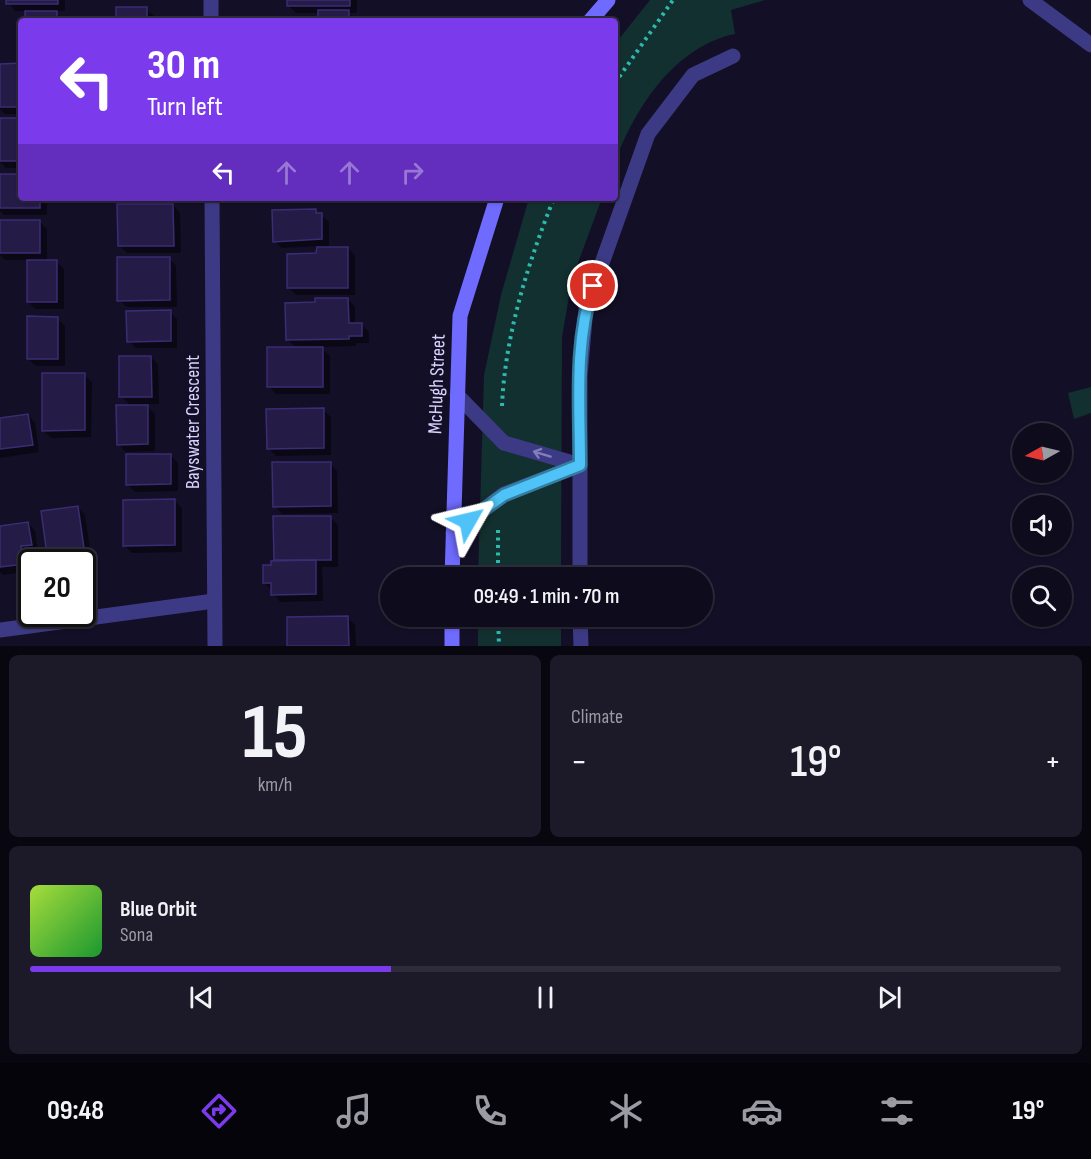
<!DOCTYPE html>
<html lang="en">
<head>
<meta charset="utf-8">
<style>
	:root { --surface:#0e0b1c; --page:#1c1929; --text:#f1f3f6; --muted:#9b9ba3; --line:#2e2b3b; --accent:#7c3aed }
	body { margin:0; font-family:"Sofia Sans Condensed",sans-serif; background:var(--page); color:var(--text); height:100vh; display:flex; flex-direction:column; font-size:22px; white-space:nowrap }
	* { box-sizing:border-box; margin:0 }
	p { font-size:20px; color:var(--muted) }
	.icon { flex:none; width:33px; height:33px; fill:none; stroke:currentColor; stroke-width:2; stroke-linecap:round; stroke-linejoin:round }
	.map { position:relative; height:646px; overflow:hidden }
	.drawer { display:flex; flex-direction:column; gap:9px; padding:9px; background:#08060f; flex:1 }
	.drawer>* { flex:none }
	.hud { position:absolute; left:18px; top:18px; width:600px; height:183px; border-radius:6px; box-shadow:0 2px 4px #0004,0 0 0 2px var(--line); background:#7c3aed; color:#fff; overflow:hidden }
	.needle { width:39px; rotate:262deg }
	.fabs { position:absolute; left:1012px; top:423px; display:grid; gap:12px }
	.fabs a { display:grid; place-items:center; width:60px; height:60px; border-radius:50%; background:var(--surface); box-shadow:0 2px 4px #0004,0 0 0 2px var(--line); font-size:30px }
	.speed { position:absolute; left:18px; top:549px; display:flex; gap:12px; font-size:30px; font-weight:700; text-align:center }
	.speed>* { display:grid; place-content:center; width:78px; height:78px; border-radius:50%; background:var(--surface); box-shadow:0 2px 4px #0004,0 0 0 2px var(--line); line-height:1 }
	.speed .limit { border:3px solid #111; border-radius:9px; background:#fff; color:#111 }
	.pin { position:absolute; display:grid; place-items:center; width:51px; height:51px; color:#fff; margin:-26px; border:3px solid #fff; border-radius:50%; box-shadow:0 2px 6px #0007 }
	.me { position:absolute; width:66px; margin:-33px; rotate:53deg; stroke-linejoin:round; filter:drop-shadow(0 0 4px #0008) }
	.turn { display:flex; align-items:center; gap:21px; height:126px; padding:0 30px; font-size:27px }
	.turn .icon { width:78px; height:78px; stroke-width:2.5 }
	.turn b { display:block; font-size:42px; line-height:51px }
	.lanes { display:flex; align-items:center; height:57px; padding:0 30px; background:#0003; justify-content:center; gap:30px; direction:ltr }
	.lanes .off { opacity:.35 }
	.big { font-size:45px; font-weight:600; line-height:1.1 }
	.drawer .tile { flex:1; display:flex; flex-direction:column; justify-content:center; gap:9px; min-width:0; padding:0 21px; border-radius:9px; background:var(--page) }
	.drawer .dial { align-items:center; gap:0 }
	.dial b { font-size:78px; line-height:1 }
	.song { display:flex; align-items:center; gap:18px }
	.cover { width:72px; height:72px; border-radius:9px; background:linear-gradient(135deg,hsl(80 70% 55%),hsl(130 70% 35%)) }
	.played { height:6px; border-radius:3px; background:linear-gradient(90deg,var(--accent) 35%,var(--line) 35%) }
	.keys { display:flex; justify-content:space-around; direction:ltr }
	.heat { display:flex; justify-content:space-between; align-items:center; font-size:33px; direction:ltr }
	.drawer .tiles { flex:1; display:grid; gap:9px; grid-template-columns:1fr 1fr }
	.tile:last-child { grid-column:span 2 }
	.trip { position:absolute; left:380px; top:567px; width:333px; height:60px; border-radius:30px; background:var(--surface); box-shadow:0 2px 4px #0004,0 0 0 2px var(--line); font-weight:600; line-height:60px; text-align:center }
	.menu { display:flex; height:96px; justify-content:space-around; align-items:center; background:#06040b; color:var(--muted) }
	.menu .icon { width:42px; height:42px }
	.menu .on { color:var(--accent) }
	.menu b { font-size:27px; color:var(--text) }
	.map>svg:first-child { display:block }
	.green { fill:#12302f }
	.shadow { fill:#0007 }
	.building { fill:#241b47; stroke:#3b2d73; stroke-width:1.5 }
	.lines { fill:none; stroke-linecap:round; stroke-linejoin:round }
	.path { stroke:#2fb8b0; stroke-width:4; stroke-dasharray:3 4.5; stroke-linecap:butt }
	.service { stroke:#3d3a85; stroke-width:15 }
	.minor { stroke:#3d3a85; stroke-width:15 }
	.secondary { stroke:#6f6bff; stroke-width:15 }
	.oneway { stroke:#837fbc }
	.route-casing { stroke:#337fa1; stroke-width:15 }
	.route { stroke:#4fc3f7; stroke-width:10 }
	.labels { text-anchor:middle; stroke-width:6; stroke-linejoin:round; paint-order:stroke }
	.street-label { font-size:20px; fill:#d9d4ff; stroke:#130f26 }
</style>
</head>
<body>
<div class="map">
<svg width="1091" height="646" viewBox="0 0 1091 646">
	<rect width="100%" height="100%" fill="#130f26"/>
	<!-- green -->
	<g class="green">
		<path d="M650 0H765L731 10 735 34C675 46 635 108 615 162V44Z"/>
		<path d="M529 198H602L572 279 562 337 561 577 478 578 484 375 501 295Z"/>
		<path d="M1091 387V413L1074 419 1068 393Z"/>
		<rect x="478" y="617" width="83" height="29"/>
	</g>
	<!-- shadow -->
	<g class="shadow">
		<path d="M7 0H65V11H54L64 21H27V11H15Z"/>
		<path d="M289 0H357V13H349L356 21H288L319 20V13H296L289 6Z"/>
		<path d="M146 9 154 16V21H118Z"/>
		<path d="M0 65H21V114H5L0 109Z"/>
		<path d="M0 119H21V168H6L0 162Z"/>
		<path d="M0 176H21V198H47V215H4L0 211Z"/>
		<path d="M123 198H180V201H126Z"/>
		<path d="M276 198H322V203H282Z"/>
		<path d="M173 205 180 213 181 253H127L120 246Z"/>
		<path d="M316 211 329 222V248H348L355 256V295H296L289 288 318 255V246L282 248 274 241Z"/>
		<path d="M0 222H40L47 229V262H57L64 269V309H36L28 302V260H5L0 255Z"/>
		<path d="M169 258 176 266 177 307H127L119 300Z"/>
		<path d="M348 299 355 307V324H361L369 332V343H356V346L320 347 330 356V394H276L269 386 297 349 288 340 316 304Z"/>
		<path d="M170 312 177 319V348H136L129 341Z"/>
		<path d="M57 318 65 326V366H36L28 359Z"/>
		<path d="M151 357 158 365 159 404H145L155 414V451L126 452 118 444 131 406 121 396Z"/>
		<path d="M84 375 92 382 91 437 51 438 43 430Z"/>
		<path d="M323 410 331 417V455L276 456 268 448Z"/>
		<path d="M28 415 35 423 39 452 0 458V419Z"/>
		<path d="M171 456 178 463V491L135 492 127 484Z"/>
		<path d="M330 463 337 471 338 513 282 514 275 506Z"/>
		<path d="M175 501 182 508V552L132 553 124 545Z"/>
		<path d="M78 507 85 515 93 569 82 571V562H49L43 512Z"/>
		<path d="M330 517 338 525V567H322L323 601 280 602 265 583 275 562V518Z"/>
		<path d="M28 523 35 531 38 552 28 553 31 571 3 575 0 572V527Z"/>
		<path d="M348 618 355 625 356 646H289Z"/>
	</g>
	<!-- building -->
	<g class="building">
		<rect x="6" y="0" width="52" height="4"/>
		<rect x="287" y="0" width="63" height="6"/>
		<rect x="116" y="7" width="31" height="14"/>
		<path d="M318 10H349V21H287V18H318Z"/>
		<rect x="25" y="11" width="32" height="10"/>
		<path d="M21 63V107H0V64Z"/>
		<rect x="0" y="118" width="21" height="43"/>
		<path d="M0 174H21V198H40V208H0Z"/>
		<path d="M117 204H173L174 246H118Z"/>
		<path d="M316 209V213H322V239L273 242 272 210Z"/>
		<rect x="0" y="220" width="40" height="33"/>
		<path d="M317 247H348V288H287V254L316 253Z"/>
		<path d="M117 257H170V300L117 301Z"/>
		<rect x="27" y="260" width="30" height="42"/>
		<path d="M315 298H348L349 323H362V336H349V339L286 340 285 303 315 302Z"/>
		<path d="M171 310V341L127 342 126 311Z"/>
		<path d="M27 316 58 317V359H27Z"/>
		<rect x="267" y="347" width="56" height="40"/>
		<path d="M119 356H151L152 397H119Z"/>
		<path d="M42 373H85V430L42 431Z"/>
		<path d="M116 405H148V444L117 445Z"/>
		<path d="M324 408V448L267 449 266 409Z"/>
		<path d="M28 414 33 445 0 449V418Z"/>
		<path d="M126 454H171V484L126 485Z"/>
		<path d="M272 462H331V506L273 507Z"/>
		<path d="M175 499V545L123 546V500Z"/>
		<path d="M78 506 86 562H48L41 511Z"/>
		<path d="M273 516H331V560H274Z"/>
		<path d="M28 522 32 545 21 546 24 564 0 567V526Z"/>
		<path d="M316 560V594L271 595V583H263V565H271V561Z"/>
		<path d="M348 616 349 646H287V617Z"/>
	</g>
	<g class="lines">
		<!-- path -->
		<g class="path">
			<path d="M615 83 673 0"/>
			<path d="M502 406C505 335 528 263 554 198"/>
			<path d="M498 530V578"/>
			<path d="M498 616 499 646"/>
		</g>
		<!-- service -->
		<g class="service">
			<path d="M1030 0 1091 45"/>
			<path d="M453 533 504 494 580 465 504 443 457 395"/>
			<path d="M580 578V376L586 308 648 134 693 75 733 56"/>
			<path d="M580 616 581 646"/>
		</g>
		<!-- minor -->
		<g class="minor">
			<path d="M211 0V21"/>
			<path d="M212 198 215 646"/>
			<path d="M0 630 214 601"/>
		</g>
		<!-- secondary -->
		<g class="secondary">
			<path d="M590 21 608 0"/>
			<path d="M452 578 460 316 497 198"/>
			<path d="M452 646V616"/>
		</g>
	</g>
	<!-- one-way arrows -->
	<defs><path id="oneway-shaft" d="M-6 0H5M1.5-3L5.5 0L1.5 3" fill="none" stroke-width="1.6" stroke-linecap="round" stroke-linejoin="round" transform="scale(1.5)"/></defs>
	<use class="oneway" href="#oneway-shaft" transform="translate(542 454) rotate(-163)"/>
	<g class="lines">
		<defs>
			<path id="route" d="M468 521 504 495 580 465C580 406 574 343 593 286"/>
		</defs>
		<!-- route casing -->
		<use href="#route" class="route-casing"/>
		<!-- route -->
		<use href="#route" class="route"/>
	</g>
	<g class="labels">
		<!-- street labels -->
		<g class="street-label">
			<text transform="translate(436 384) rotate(-88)" y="7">McHugh Street</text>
			<text transform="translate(192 422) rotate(-90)" y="7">Bayswater Crescent</text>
		</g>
	</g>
</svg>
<div class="fabs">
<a><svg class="needle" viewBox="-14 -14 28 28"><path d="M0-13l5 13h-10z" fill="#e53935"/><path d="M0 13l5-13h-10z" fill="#9b9ba3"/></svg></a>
<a><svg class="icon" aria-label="sound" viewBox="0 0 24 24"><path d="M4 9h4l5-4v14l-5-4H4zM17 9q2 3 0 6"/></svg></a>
<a><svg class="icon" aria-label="search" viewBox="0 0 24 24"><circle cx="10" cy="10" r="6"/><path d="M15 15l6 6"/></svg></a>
</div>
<div class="speed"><div class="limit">20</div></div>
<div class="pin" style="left:593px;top:286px;background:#d93025"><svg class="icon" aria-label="arrive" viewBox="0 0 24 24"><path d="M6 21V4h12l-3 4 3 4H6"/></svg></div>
<svg class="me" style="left:468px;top:521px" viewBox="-20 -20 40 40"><path d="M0-17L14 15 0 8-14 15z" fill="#4fc3f7" stroke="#fff" stroke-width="4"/></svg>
<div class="trip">09:49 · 1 min · 70 m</div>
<div class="hud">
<div class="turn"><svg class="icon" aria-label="left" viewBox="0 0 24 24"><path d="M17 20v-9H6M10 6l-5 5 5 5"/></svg><div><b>30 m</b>Turn left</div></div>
<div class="lanes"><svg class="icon" aria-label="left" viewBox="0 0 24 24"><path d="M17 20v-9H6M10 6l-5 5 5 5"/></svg><svg class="icon off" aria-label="ahead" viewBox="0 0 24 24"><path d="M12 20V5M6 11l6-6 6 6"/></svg><svg class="icon off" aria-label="ahead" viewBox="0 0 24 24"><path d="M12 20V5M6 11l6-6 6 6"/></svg><svg class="icon off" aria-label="right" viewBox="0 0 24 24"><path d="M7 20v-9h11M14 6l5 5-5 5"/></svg></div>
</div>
</div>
<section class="drawer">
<div class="tiles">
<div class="tile dial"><b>15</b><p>km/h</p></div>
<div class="tile"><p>Climate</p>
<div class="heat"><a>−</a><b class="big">19°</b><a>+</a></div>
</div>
<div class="tile">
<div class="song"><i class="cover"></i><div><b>Blue Orbit</b><p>Sona</p></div></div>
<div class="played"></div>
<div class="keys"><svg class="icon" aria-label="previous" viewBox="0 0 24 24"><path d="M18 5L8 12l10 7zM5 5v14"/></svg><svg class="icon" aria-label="pause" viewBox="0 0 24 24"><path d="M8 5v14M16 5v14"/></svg><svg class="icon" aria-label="next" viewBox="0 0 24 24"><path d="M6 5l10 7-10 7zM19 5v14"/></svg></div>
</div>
</div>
</section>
<nav class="menu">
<b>09:48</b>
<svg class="icon on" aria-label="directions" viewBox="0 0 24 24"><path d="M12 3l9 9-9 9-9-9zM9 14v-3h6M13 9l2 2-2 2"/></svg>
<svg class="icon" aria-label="music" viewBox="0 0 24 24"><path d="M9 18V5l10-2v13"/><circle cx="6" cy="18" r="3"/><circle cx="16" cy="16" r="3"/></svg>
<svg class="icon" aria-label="phone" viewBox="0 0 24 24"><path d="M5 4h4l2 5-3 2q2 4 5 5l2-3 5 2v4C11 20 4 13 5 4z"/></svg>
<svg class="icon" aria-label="climate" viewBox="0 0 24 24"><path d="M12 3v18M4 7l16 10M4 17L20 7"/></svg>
<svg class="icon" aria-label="car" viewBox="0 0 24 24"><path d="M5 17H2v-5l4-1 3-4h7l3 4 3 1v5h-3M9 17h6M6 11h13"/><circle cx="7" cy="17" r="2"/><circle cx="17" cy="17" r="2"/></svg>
<svg class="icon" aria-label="filters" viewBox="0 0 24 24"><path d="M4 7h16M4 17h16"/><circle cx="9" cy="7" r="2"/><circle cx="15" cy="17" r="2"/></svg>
<b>19°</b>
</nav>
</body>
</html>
